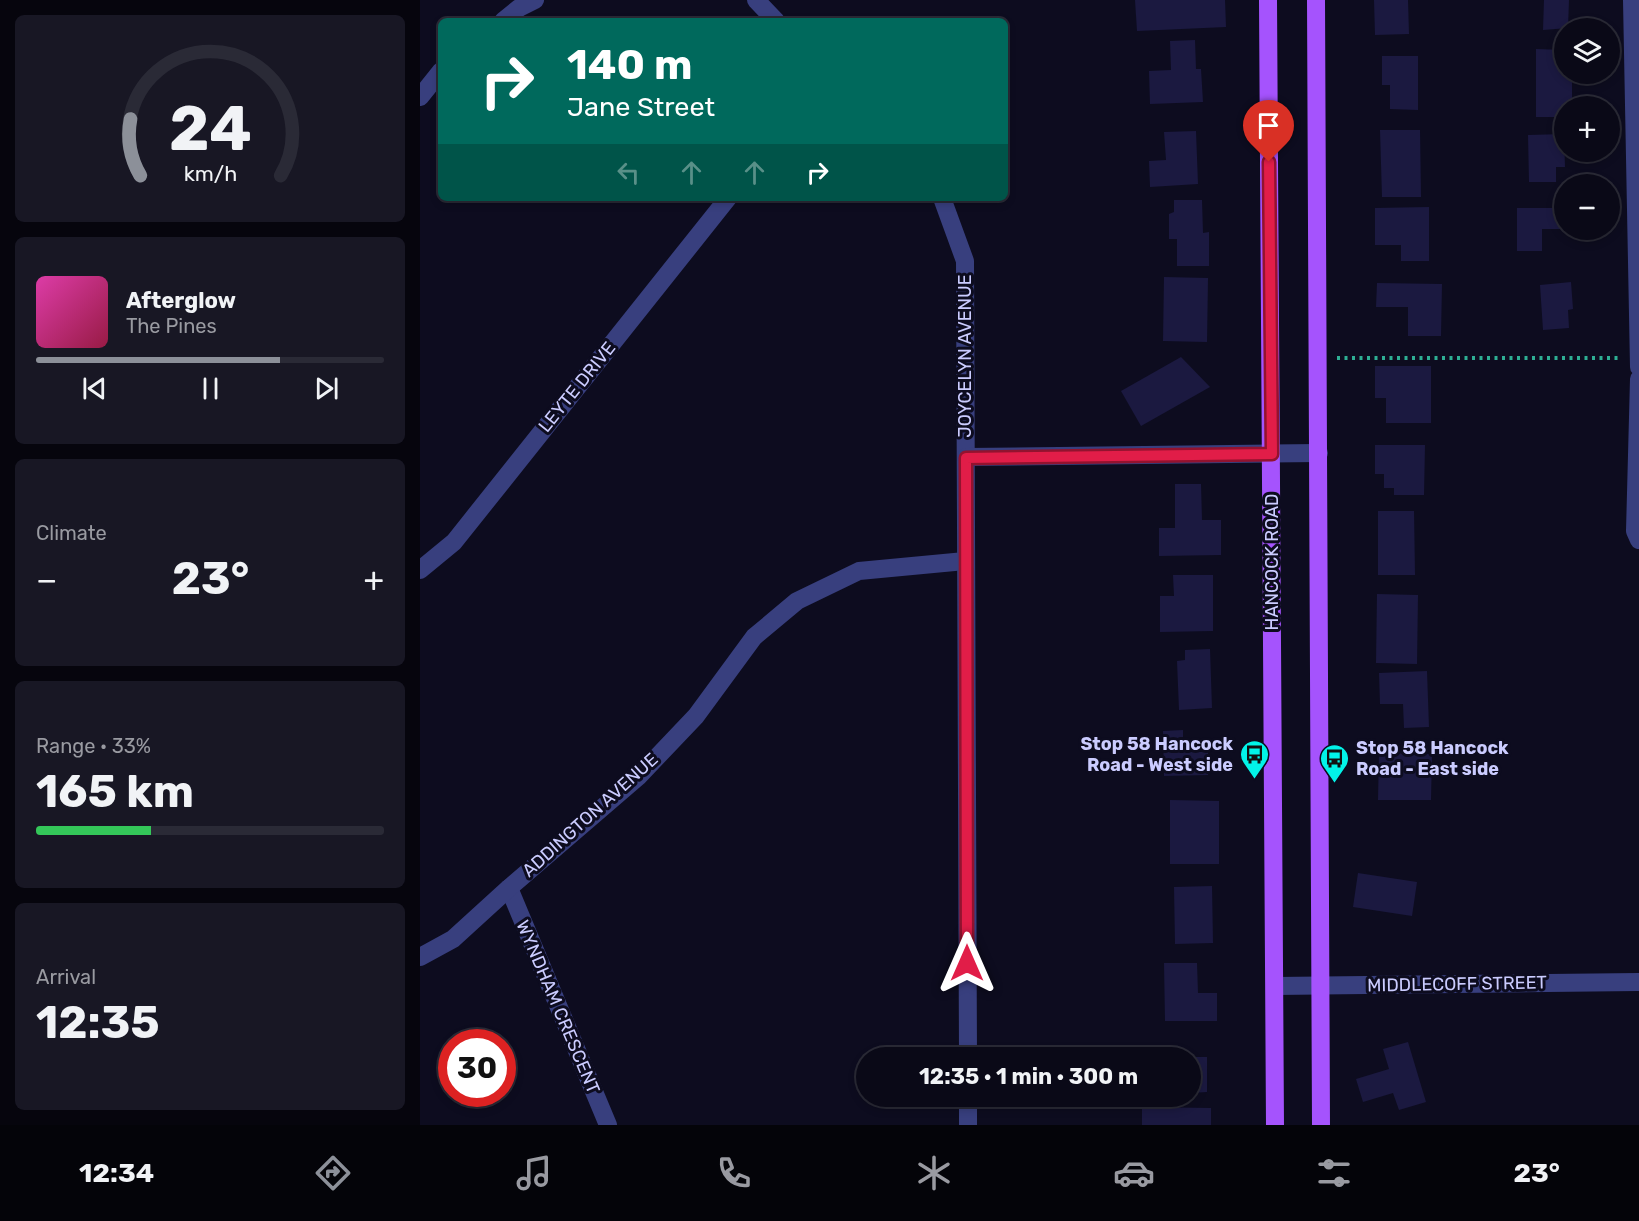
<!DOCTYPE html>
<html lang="en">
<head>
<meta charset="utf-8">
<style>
	:root { --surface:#0a0917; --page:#181724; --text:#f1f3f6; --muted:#999aa1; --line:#2a2a36; --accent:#8c9099 }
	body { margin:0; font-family:Rubik,sans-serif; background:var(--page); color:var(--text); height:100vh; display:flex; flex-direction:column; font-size:22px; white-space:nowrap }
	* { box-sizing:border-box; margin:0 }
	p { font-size:20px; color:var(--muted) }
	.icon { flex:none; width:33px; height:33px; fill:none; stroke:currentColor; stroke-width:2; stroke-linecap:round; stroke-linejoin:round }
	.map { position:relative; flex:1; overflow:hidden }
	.side { display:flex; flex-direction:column; gap:15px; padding:15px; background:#06050d; width:420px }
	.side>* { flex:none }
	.hud { position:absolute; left:18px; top:18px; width:570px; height:183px; border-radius:9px; box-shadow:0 3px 9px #0003,0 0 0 2px var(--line); background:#00695c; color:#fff; overflow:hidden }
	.fabs { position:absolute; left:1134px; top:18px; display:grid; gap:12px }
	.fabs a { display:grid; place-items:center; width:66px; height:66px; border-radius:50%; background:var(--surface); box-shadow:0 3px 9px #0003,0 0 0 2px var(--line); font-size:30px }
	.speed { position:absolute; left:18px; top:1029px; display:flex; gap:12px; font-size:30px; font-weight:700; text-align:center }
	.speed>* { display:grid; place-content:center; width:78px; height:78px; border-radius:50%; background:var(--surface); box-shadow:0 3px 9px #0003,0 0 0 2px var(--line); line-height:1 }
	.speed .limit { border:9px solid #d22; background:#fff; color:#111 }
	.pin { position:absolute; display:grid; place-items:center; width:51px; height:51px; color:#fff; margin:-62px -26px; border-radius:50% 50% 50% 0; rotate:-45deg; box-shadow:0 0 6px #0007 }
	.pin .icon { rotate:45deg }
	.me { position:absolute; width:66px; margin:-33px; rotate:0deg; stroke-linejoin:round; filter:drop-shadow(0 0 4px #0008) }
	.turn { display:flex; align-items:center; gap:21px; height:126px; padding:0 30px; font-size:27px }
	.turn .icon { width:78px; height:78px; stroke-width:2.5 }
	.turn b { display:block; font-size:42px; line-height:51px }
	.lanes { display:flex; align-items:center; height:57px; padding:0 30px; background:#0003; justify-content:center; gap:30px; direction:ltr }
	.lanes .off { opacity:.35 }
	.big { font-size:45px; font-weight:700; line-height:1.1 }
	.side .tile { flex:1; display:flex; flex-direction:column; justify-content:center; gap:9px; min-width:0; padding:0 21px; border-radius:9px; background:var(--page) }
	.side .dial { align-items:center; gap:0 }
	.dial svg { height:156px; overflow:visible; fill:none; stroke:var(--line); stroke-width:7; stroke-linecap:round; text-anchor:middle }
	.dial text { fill:var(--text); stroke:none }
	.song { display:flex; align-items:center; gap:18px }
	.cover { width:72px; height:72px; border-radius:9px; background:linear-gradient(135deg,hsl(320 70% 55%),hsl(340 70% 35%)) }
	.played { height:6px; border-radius:3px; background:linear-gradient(90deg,var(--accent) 70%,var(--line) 70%) }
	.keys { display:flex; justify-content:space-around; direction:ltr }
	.heat { display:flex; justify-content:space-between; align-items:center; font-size:33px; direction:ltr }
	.charge { height:9px; border-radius:4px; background:linear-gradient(90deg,#34c759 33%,var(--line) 0) }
	.trip { position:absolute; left:436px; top:1047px; width:345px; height:60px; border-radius:30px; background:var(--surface); box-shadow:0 3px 9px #0003,0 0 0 2px var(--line); font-weight:700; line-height:60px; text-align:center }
	.tab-bar { display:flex; height:96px; justify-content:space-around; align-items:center; background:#040409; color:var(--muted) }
	.tab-bar .icon { width:42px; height:42px }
	.tab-bar .current { color:var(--accent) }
	.tab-bar b { font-size:27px; color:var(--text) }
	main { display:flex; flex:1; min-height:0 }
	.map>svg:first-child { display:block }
	.building { fill:#1b1940 }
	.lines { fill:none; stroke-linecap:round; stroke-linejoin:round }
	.path { stroke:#2eaf94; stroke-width:4; stroke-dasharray:3 4.5; stroke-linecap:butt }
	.minor { stroke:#383f7e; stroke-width:18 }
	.major { stroke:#a553fd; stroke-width:18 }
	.route-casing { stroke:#92132f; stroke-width:15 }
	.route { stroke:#e11d48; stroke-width:10 }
	.labels { text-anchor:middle; stroke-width:6; stroke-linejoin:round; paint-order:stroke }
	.street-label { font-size:18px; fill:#cbccff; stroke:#0d0c1f }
	.poi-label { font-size:18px; font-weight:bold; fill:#cbccff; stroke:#0d0c1f; text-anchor:end }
</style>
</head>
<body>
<main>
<section class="side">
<div class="tile dial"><svg viewBox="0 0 100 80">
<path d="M14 69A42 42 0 1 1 86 69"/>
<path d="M14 69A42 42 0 0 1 9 40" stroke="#8c9099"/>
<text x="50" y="56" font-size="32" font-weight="700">24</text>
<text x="50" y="72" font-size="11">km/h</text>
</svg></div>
<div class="tile">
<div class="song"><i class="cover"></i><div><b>Afterglow</b><p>The Pines</p></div></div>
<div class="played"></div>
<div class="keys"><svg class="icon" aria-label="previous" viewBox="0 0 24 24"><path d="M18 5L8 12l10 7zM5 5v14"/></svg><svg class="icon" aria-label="pause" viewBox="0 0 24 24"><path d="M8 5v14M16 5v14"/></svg><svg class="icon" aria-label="next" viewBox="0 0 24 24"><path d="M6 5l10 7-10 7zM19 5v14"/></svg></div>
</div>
<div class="tile"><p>Climate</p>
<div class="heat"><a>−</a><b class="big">23°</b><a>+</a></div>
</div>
<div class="tile"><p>Range · 33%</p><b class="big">165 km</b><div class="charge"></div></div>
<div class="tile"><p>Arrival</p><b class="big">12:35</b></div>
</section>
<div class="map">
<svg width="1219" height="1125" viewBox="0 0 1219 1125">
	<rect width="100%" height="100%" fill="#0d0c1f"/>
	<!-- building -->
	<g class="building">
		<path d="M715 0H805L806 27 717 31Z"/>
		<path d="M954 0H988L989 34 955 35Z"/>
		<path d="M1124 0H1149L1148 28 1123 30Z"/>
		<path d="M775 40 776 69H781L783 102 730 104 729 71 751 70 750 41Z"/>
		<path d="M1116 49 1144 50V74H1152V106H1144V117H1116Z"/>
		<path d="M962 56H998V110L970 109V85H962Z"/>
		<path d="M960 130H1000L1001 197H962Z"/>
		<path d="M776 131 778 184 730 187 729 161 746 160 744 132Z"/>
		<path d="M1144 134 1145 167H1136V182H1109L1108 135Z"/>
		<path d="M754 200H782L783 233 789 232V266H757V239H749V214L754 212Z"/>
		<path d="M1009 207V261H981V245H955V208Z"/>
		<path d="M1097 208H1144V229H1122V251H1097Z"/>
		<path d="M744 277 788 278 787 342 743 341Z"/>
		<path d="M1151 282 1153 309 1148 310 1149 328 1123 330 1120 285Z"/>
		<path d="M957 283 1022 284 1021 336H988V307H956Z"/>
		<path d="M761 357 790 387 721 426 701 391Z"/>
		<path d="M955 366H1011V423H966V398H955Z"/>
		<path d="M955 445H1005L1004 495H974V488H964V474H955Z"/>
		<path d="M755 484H781L782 520H801V555L739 556V528H755Z"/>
		<path d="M958 511H994L995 575H958Z"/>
		<path d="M753 575H793V631L740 632V596H754Z"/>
		<path d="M957 594 998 595 997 664 956 663Z"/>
		<path d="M790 649 792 708 759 710 757 661 765 660V650Z"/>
		<path d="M1007 671 1009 727 984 728 983 704H960L959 673Z"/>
		<path d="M763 730V752H788V775L744 776 743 731Z"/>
		<path d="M959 753 1012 754 1011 800H958Z"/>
		<path d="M750 800 799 801V864H750Z"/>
		<path d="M938 873 997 882 992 916 933 907Z"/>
		<path d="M792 886 793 943 755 944 754 887Z"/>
		<path d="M744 963H777L778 993H797V1021H745Z"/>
		<path d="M988 1042 1006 1102 979 1110 973 1093 943 1102 936 1079 969 1069 963 1049Z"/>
		<path d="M771 1057H787V1092L771 1093Z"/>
		<path d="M722 1107 791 1108V1125H722Z"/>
	</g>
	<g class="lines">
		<!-- path -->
		<path class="path" d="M917 358H1200"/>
		<!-- minor -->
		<g class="minor">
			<path d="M336 0 356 21"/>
			<path d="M1212 0 1219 367"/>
			<path d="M83 21 99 8 115 0"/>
			<path d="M0 97 21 71"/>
			<path d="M522 198 545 261 548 1058"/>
			<path d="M1219 379 1215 531 1219 540"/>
			<path d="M546 457 899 453"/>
			<path d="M0 570 34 542 308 198"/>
			<path d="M89 888 188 1125"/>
			<path d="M0 957 33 939 89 888 218 777 276 716 334 637 377 601 439 571 545 561"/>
			<path d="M855 986 1219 982"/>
			<path d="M548 1096V1125"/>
		</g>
		<!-- major -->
		<g class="major">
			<path d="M848 0 855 1125"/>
			<path d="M896 0 901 1125"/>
		</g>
	</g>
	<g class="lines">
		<defs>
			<path id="route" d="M547 963 546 458 852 454 849 162"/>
		</defs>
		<!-- route casing -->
		<use href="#route" class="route-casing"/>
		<!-- route -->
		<use href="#route" class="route"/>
	</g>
	<!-- icons -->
	<defs>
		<symbol id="bus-pin" viewBox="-11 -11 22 30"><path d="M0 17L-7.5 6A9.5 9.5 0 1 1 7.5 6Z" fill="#02f3e8" stroke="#0d0c1f"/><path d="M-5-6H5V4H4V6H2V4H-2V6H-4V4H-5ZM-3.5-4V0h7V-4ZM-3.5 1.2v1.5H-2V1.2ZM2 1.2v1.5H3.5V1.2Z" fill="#111"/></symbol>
	</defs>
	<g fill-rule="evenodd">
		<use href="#bus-pin" x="818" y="738" width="33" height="45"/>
		<use href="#bus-pin" x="898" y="742" width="33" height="45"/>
	</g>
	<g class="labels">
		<!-- street labels -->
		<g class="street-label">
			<text transform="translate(545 356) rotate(-90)" y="6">JOYCELYN AVENUE</text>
			<text transform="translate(157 387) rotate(-51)" y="6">LEYTE DRIVE</text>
			<text transform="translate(852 562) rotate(-90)" y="6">HANCOCK ROAD</text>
			<text transform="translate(170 815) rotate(-42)" y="6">ADDINGTON AVENUE</text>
			<text transform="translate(1037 984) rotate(-1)" y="6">MIDDLECOFF STREET</text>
			<text transform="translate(138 1007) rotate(67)" y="6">WYNDHAM CRESCENT</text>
		</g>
		<!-- poi labels -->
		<g class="poi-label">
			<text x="813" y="750">Stop 58 Hancock<tspan x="813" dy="21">Road - West side</tspan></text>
			<text x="936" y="754" text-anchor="start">Stop 58 Hancock<tspan x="936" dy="21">Road - East side</tspan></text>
		</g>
	</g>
</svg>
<div class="fabs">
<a><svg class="icon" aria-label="layers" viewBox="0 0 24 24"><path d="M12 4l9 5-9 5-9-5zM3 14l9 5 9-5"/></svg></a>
<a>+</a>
<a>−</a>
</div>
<div class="speed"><div class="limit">30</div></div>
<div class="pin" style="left:849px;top:162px;background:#d93025"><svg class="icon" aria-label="arrive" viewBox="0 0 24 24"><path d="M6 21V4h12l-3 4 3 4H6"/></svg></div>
<svg class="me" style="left:547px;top:963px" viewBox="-20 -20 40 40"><path d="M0-17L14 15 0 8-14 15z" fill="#e11d48" stroke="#fff" stroke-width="4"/></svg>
<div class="trip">12:35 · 1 min · 300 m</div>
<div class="hud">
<div class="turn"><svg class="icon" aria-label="right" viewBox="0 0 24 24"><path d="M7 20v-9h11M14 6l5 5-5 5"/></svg><div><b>140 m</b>Jane Street</div></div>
<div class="lanes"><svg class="icon off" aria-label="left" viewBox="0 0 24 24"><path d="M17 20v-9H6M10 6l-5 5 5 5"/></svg><svg class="icon off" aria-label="ahead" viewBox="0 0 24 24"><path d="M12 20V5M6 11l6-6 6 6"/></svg><svg class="icon off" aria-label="ahead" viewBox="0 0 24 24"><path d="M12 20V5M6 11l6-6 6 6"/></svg><svg class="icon" aria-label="right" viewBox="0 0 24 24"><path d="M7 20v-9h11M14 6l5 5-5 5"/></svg></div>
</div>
</div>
</main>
<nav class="tab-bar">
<b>12:34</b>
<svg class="icon current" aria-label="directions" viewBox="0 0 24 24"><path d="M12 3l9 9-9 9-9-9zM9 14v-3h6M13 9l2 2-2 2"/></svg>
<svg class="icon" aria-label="music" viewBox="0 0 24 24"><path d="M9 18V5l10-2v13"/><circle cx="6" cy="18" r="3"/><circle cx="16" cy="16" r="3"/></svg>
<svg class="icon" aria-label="phone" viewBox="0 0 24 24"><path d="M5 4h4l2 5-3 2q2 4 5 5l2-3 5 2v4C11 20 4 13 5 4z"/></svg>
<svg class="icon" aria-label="climate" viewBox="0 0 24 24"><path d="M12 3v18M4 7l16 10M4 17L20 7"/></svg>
<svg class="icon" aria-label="car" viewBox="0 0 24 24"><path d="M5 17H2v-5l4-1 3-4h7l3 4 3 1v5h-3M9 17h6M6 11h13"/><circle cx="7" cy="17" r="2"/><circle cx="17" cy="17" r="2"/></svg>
<svg class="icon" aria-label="filters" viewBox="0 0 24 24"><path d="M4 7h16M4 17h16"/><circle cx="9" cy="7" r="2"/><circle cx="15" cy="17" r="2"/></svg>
<b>23°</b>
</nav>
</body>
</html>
